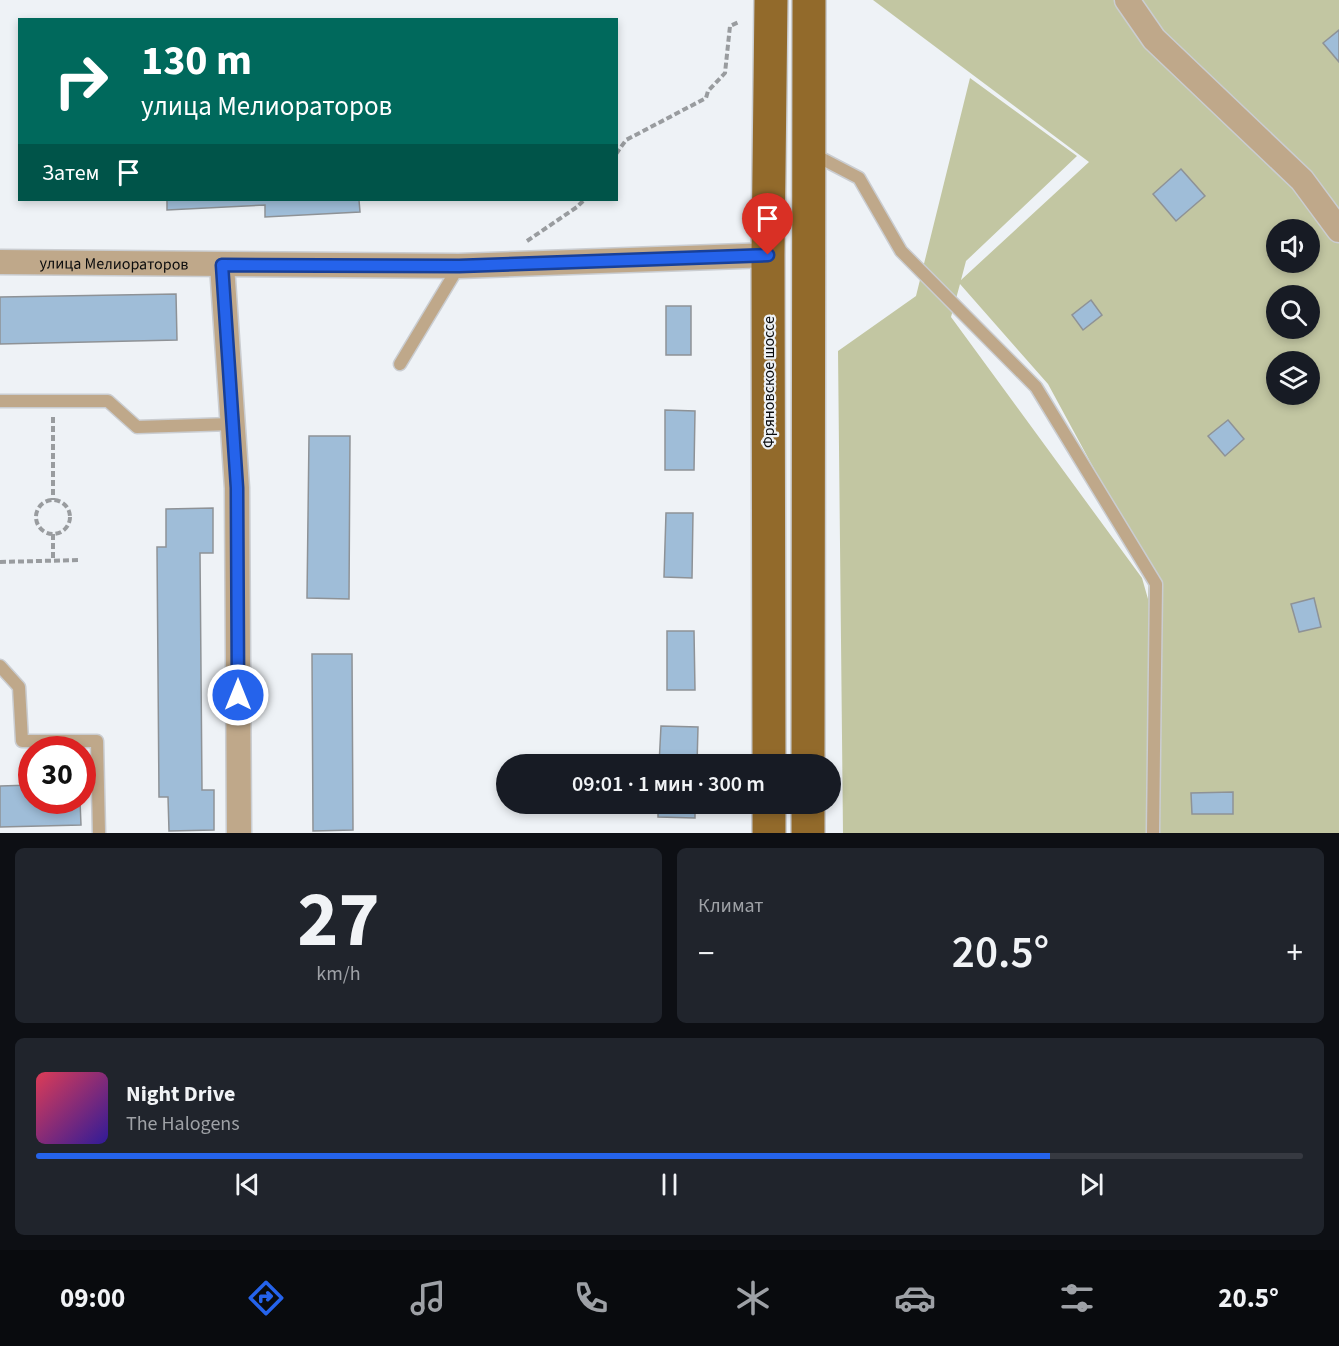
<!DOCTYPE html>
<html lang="ru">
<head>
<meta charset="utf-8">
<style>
	:root { --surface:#171b24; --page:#20242c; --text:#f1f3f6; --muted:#9ea1a6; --line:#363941; --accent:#2563eb }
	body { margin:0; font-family:"Source Sans 3",sans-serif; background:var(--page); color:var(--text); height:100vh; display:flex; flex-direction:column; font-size:22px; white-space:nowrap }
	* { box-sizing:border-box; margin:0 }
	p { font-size:20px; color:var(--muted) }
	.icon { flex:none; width:33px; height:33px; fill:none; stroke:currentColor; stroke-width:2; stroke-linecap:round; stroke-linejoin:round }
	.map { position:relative; height:833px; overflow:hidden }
	.panel { display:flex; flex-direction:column; gap:15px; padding:15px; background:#0d0f14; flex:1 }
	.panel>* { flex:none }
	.guide { position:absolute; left:18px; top:18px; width:600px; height:183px; border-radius:0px; box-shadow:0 3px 9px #0003; background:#00695c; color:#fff; overflow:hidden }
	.tools { position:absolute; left:1266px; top:219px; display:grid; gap:12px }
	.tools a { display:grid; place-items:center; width:54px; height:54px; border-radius:50%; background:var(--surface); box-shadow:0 3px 9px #0003; font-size:30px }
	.speed { position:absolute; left:18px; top:736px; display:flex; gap:12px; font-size:30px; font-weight:700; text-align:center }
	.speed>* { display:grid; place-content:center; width:78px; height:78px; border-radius:50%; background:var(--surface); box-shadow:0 3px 9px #0003; line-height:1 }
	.speed .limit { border:9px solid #d22; background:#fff; color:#111 }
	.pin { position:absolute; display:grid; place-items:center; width:51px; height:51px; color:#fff; margin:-62px -26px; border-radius:50% 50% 50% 0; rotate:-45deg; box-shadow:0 0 6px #0007 }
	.pin .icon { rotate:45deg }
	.me { position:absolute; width:66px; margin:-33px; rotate:0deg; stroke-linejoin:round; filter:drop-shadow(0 0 4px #0008) }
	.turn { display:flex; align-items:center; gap:21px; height:126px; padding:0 24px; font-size:27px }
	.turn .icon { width:78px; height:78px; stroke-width:2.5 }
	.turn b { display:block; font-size:42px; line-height:51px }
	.then { display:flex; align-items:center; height:57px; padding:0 24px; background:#0003; gap:12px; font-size:22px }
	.big { font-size:45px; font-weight:600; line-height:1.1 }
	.panel .card { flex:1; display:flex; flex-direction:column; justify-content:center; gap:9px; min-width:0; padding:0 21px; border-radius:9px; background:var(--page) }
	.panel .dial { align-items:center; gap:0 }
	.dial b { font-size:78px; line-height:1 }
	.song { display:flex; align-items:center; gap:18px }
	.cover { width:72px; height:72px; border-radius:9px; background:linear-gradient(135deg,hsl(350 70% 55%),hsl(250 70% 35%)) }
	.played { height:6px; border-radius:3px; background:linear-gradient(90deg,var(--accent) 80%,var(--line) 80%) }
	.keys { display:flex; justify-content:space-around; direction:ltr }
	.heat { display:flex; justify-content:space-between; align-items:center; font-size:33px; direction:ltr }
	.panel .tiles { flex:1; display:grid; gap:15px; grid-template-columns:1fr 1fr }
	.card:last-child { grid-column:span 2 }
	.trip { position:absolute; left:496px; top:754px; width:345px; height:60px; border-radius:30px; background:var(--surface); box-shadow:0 3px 9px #0003; font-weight:600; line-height:60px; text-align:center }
	.menu { display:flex; height:96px; justify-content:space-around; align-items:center; background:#090b0e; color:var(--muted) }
	.menu .icon { width:42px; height:42px }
	.menu .active { color:var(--accent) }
	.menu b { font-size:27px; color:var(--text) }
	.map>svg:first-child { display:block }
	.green { fill:#c2c6a2; fill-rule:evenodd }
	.building { fill:#9fbdd8; stroke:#8e9296; stroke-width:1.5 }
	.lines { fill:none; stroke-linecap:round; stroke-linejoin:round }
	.service-casing { stroke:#cacdd1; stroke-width:15 }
	.minor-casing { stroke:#cacdd1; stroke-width:27 }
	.primary-casing { stroke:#cacdd1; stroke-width:36 }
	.path { stroke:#999c9f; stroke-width:4; stroke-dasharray:6 3; stroke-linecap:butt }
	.service { stroke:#bfa88a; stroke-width:12 }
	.minor { stroke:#bfa88a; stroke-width:24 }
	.primary { stroke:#926a2b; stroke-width:33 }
	.route-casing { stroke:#184099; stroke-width:15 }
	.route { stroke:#2563eb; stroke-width:10 }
	.labels { text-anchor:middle; stroke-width:4.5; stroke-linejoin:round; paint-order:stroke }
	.street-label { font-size:16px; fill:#0b0c0d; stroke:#eef2f6 }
</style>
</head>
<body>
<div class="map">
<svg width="1339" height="833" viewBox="0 0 1339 833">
	<rect width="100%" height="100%" fill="#eef2f6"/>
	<!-- green -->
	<path class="green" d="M873 0H1339V833H843L838 351 916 296 970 78 1077 156 966 261 961 280 1089 162ZM1276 230H1310V262H1276ZM960 284 1048 384 1149 570 1148 599 1142 578 951 317ZM1276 296H1310V328H1276ZM1276 362H1310V394H1276Z"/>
	<!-- building -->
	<g class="building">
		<path d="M1339 30V62L1323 43Z"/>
		<path d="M1181 169 1205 196 1176 221 1153 194Z"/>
		<path d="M167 200H372H359L360 212 265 217V205L167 210Z"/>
		<path d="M176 294 177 340 0 344V297Z"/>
		<path d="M1091 300 1102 315 1083 330 1072 315Z"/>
		<rect x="666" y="306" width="25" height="49"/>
		<path d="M665 410 695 411 694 470H665Z"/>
		<path d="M1228 420 1244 439 1225 456 1208 436Z"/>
		<path d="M309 436H350L349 599 307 598Z"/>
		<path d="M213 508V553H200L202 790H214V830L169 831 168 797H159L157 547H166V509Z"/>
		<path d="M666 513H693L692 578 664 577Z"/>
		<path d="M1314 598 1321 627 1299 632 1291 604Z"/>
		<path d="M667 631H694L695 690H667Z"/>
		<path d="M312 654H352L353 830 313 831Z"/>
		<path d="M661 726 698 727 697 765H659Z"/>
		<path d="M32 785V801H80L81 825 0 827V786Z"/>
		<path d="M1233 792V814H1192L1191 793Z"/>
		<path d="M658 804H695V818L658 817Z"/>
	</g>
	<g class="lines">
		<defs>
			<g id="service">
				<path d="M811 153 859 178 901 251 1036 387 1156 584 1153 833"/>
				<path d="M400 364 459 266"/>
				<path d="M0 401H108L137 427 232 424"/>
				<path d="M0 666 19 687 22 741H97L99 833"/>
			</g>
			<g id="minor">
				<path d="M1127 0 1154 39 1302 180 1339 230"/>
				<path id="s1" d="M0 262 459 266 768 255"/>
				<path d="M222 265 237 488 239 833"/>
			</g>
			<g id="primary">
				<path d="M769 765 768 255 771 0"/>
				<path d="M808 765 809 0"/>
				<path d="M769 804V833"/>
				<path d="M808 833V804"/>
			</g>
		</defs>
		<!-- service casing -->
		<use href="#service" class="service-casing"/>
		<!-- minor casing -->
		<use href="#minor" class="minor-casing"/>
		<!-- primary casing -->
		<use href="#primary" class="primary-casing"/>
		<!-- path -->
		<g class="path">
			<path d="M616 154 626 140 706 98 708 91 725 73 730 26 739 22"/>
			<path d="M527 241 577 207 584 200"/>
			<path d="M53 417V500"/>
			<circle cx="53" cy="517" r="17"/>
			<path d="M53 534V560"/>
			<path d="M0 562 79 560"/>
		</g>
		<!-- service -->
		<use href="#service" class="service"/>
		<!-- minor -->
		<use href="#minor" class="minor"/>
		<!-- primary -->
		<use href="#primary" class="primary"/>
	</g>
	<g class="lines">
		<defs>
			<path id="route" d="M238 695 237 488 222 265 459 266 768 255"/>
		</defs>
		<!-- route casing -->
		<use href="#route" class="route-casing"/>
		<!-- route -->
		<use href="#route" class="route"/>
	</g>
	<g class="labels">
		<!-- street labels -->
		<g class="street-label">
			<text dy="6" stroke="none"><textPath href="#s1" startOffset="114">улица Мелиораторов</textPath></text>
			<text transform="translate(768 382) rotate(-90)" y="6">Фряновское шоссе</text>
		</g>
	</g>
</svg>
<div class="tools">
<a><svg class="icon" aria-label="sound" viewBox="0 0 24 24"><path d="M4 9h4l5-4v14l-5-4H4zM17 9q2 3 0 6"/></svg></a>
<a><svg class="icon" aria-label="search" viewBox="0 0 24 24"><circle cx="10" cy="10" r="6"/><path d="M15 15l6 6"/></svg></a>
<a><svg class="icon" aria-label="layers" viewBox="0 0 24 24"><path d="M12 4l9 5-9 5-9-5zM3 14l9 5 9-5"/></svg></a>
</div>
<div class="speed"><div class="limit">30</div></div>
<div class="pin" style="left:768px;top:255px;background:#d93025"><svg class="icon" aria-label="arrive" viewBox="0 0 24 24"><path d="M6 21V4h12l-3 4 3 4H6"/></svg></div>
<svg class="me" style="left:238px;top:695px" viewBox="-20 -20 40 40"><circle r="17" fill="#2563eb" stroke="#fff" stroke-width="3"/><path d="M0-11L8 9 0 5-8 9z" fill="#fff"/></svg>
<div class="trip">09:01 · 1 мин · 300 m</div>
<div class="guide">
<div class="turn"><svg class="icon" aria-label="right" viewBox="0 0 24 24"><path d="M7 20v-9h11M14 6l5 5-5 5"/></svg><div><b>130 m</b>улица Мелиораторов</div></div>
<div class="then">Затем<svg class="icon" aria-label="arrive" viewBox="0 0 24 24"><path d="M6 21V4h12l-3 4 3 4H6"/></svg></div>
</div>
</div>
<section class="panel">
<div class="tiles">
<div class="card dial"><b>27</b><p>km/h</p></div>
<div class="card"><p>Климат</p>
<div class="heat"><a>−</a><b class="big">20.5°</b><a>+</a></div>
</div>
<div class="card">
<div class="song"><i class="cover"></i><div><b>Night Drive</b><p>The Halogens</p></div></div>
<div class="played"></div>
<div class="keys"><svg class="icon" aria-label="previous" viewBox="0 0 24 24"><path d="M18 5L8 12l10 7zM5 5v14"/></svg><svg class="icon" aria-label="pause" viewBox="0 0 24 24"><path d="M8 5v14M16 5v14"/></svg><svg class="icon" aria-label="next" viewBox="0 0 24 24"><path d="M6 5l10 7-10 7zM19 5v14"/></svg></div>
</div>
</div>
</section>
<nav class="menu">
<b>09:00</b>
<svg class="icon active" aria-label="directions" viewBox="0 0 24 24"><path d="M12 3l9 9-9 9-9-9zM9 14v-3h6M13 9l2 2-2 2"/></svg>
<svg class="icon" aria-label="music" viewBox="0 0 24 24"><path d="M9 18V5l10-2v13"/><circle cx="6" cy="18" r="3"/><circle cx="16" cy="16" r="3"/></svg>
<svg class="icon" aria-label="phone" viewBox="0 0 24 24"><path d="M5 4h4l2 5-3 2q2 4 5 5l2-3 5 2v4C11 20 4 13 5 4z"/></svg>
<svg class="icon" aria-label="climate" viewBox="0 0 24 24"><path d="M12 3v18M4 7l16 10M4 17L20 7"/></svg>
<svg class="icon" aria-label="car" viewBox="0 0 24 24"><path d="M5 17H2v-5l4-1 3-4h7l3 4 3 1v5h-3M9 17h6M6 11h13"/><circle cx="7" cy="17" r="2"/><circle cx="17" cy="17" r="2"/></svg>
<svg class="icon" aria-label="filters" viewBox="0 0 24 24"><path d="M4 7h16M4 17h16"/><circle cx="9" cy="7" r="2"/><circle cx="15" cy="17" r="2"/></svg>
<b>20.5°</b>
</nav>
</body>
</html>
